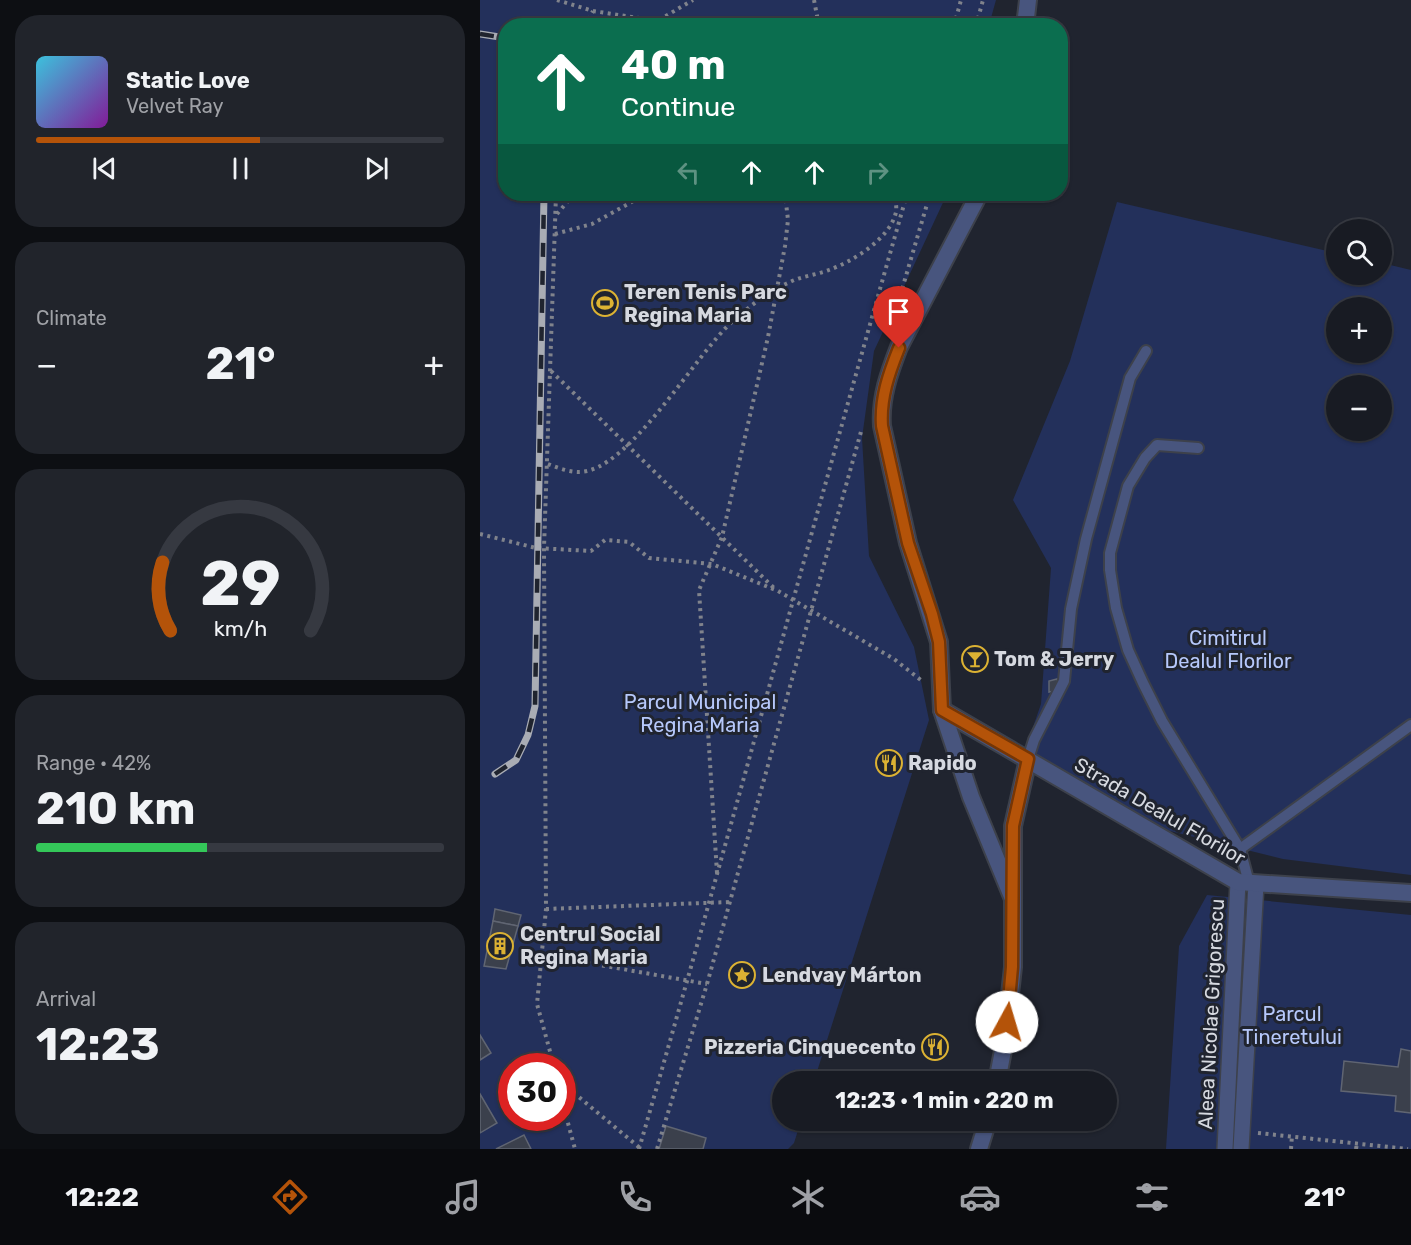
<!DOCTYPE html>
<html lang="en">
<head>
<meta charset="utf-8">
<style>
	:root { --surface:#181b23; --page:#21242b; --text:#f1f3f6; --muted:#9fa1a6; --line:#363941; --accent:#b45309 }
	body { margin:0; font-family:Rubik,sans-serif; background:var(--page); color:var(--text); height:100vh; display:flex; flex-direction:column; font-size:22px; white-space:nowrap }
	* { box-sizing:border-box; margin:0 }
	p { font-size:20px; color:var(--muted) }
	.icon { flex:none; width:33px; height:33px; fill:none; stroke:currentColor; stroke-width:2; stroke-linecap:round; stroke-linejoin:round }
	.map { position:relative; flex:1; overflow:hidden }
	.panel { display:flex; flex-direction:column; gap:15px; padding:15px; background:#0d0f13; width:480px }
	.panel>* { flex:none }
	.guide { position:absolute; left:18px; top:18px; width:570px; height:183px; border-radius:24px; box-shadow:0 2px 4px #0004,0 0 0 2px var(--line); background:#0b6e4f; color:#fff; overflow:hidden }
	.tools { position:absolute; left:846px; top:219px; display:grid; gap:12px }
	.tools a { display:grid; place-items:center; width:66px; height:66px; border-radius:50%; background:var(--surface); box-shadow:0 2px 4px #0004,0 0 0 2px var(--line); font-size:30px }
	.speed { position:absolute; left:18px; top:1053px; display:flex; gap:12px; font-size:30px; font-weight:700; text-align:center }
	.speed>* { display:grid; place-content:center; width:78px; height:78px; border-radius:50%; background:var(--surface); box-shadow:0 2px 4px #0004,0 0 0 2px var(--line); line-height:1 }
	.speed .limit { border:9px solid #d22; background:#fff; color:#111 }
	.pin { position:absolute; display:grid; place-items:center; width:51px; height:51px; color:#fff; margin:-62px -26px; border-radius:50% 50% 50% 0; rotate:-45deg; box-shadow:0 0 6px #0007 }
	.pin .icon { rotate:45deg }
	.me { position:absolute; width:66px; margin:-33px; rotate:6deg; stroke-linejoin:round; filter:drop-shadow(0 0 4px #0008) }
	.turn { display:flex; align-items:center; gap:21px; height:126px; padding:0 24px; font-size:27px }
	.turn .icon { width:78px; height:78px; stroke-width:2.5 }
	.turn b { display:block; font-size:42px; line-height:51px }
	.lanes { display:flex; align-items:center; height:57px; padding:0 24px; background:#0003; justify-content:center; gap:30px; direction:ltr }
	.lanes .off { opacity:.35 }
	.big { font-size:45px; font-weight:700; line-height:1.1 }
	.panel .tile { flex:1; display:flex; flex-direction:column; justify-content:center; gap:9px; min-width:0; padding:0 21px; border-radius:24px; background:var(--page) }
	.panel .dial { align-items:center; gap:0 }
	.dial svg { height:156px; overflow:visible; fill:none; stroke:var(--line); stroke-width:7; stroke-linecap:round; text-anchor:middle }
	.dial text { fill:var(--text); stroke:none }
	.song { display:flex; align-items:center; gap:18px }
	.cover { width:72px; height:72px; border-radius:9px; background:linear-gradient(135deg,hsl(190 70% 55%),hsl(290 70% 35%)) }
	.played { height:6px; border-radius:3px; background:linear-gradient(90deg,var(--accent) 55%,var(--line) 55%) }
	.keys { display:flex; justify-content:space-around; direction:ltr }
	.heat { display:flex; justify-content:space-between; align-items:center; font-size:33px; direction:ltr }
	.charge { height:9px; border-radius:4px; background:linear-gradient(90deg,#34c759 42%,var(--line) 0) }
	.trip { position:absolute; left:292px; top:1071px; width:345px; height:60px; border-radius:30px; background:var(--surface); box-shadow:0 2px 4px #0004,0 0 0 2px var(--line); font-weight:700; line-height:60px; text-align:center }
	.menu { display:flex; height:96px; justify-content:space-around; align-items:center; background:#0a0b0e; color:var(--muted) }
	.menu .icon { width:42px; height:42px }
	.menu .active { color:var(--accent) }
	.menu b { font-size:27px; color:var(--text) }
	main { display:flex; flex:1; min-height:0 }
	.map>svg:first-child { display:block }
	.green { fill:#23305b; fill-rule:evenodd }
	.building { fill:#3b404c; stroke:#606572; stroke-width:1.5 }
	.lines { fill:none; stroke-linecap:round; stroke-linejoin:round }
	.service-casing { stroke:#3d414b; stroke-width:14 }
	.pedestrian-casing { stroke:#3d414b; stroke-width:18 }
	.minor-casing { stroke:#3d414b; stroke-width:20 }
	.path { stroke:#80838c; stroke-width:4; stroke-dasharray:3 4.5; stroke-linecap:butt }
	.service { stroke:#48557e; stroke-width:10 }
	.pedestrian { stroke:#48557e; stroke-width:15 }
	.minor { stroke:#48557e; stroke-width:16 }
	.rail-casing { stroke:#a9acb4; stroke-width:7 }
	.rail { stroke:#20242f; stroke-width:4.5; stroke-dasharray:14; stroke-linecap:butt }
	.route-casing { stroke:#753606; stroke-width:15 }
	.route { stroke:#b45309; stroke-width:10 }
	.labels { text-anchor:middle; stroke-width:6; stroke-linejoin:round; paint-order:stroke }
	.poi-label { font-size:20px; font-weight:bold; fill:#d6d9e0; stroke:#20242f; text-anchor:start }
	.park-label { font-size:20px; fill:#b6c8fb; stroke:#20242f }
	.street-label { font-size:20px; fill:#d6d9e0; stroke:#20242f }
</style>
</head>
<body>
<main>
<section class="panel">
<div class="tile">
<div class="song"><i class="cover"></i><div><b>Static Love</b><p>Velvet Ray</p></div></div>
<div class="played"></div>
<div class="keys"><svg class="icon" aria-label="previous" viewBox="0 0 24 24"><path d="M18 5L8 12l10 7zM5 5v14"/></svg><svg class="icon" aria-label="pause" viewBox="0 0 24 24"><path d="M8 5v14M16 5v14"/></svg><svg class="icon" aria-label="next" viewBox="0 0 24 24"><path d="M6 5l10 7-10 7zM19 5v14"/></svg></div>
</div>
<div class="tile"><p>Climate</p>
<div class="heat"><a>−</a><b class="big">21°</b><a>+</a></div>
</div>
<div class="tile dial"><svg viewBox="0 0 100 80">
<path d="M14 69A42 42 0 1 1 86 69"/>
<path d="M14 69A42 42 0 0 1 10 34" stroke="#b45309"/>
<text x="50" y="56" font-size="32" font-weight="700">29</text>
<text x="50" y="72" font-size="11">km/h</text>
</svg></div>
<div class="tile"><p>Range · 42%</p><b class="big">210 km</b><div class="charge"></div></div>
<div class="tile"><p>Arrival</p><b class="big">12:23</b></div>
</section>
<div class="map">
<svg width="931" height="1149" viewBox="0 0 931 1149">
	<rect width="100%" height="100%" fill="#20242f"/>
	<!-- green -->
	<g class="green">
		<path d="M0 0H516L509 25 26 26V194H467L394 351 382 438 389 556 434 647 449 720 334 1081 303 1082V1120L321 1121 314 1143 308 1149H0ZM32 1066H82V1118H32Z"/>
		<path d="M637 202 856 253V274H902V263L931 270V875L803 859 690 831 545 750 561 704 571 568 533 500 590 361ZM856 308H902V352H856ZM856 386H902V430H856Z"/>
		<path d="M727 895 931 915V1149H686L699 946Z"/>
	</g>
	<!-- building -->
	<g class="building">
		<path d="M577 679 579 690 569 692V681Z"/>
		<path d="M15 909 41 915 38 926 13 921Z"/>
		<path d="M13 921 38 926 26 969 4 966Z"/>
		<path d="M0 1035 11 1053 0 1060Z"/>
		<path d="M921 1049 931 1051V1113L915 1111 916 1096 861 1091 864 1061 918 1067Z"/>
		<path d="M0 1094 17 1123 0 1133Z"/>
		<path d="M186 1126 226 1138 223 1149H179Z"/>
		<path d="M44 1135 51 1149H16Z"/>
	</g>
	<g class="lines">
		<defs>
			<g id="service">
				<path d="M718 448 677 445 665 458 648 486 630 553V570L636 608 648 650 663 683 682 721 760 849 769 883"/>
				<path d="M548 759 554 740 584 681 591 609 606 539 650 378 666 351"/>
				<path d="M760 849 931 725"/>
			</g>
			<g id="pedestrian">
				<path d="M745 1149 758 882"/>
				<path d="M761 1149 776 884"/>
			</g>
			<g id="minor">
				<path d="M545 26 548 0"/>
				<path d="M499 194 419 347C409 373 400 398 402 426L428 543 459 642 462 710 491 797 533 899"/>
				<path d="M462 710 758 882 931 893"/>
				<path d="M517 1082 525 1040 533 967V826L548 759"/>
				<path d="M499 1149 508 1120"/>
			</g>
		</defs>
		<!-- service casing -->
		<use href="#service" class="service-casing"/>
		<!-- pedestrian casing -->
		<use href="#pedestrian" class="pedestrian-casing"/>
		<!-- minor casing -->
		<use href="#minor" class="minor-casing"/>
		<!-- path -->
		<g class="path">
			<path d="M77 0 113 11 178 21 191 26"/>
			<path d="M334 0 339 26"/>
			<path d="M179 20 213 0"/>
			<path d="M105 26 113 11"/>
			<path d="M474 26 481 0"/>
			<path d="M496 26 503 0"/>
			<path d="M77 214 94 194"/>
			<path d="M75 234 112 224 166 194"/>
			<path d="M418 303 450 194"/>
			<path d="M71 371 295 589"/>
			<path d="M68 464C78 468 89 472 99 472 149 472 216 353 253 321 270 306 289 291 310 282 322 276 336 275 349 270 373 261 410 239 416 212 417 207 415 199 415 194"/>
			<path d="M0 534 56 548 111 551 125 540 149 542 169 558 232 564 298 591 414 659 442 681"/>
			<path d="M237 873 219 590 242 537 288 337 305 246 308 220 305 194"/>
			<path d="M66 909 250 902"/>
			<path d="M63 955 227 984"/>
			<path d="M74 1066 57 1004 66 909 64 548 76 194"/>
			<path d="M82 1083 160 1148"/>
			<path d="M82 1101 95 1149"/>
			<path d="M778 1133 928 1149"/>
			<path d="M159 1149C251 831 336 512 427 194"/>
			<path d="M177 1149 227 984 382 428"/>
			<path d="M811 1149 812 1135"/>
			<path d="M876 1149 877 1143"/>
		</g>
		<!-- service -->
		<use href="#service" class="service"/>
		<!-- pedestrian -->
		<use href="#pedestrian" class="pedestrian"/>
		<!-- minor -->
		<use href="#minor" class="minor"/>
		<defs>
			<g id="rail">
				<path d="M0 34 26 38"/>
				<path d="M15 774 36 760 48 735 55 706 64 194"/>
			</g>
		</defs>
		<!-- rail casing -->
		<use href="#rail" class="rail-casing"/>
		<!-- rail -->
		<use href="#rail" class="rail"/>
	</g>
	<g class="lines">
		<defs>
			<path id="route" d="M419 348C409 373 400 398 402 426L428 543 452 614 459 642 462 710 548 759 533 826 532 967 527 1022"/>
		</defs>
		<!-- route casing -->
		<use href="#route" class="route-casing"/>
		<!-- route -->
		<use href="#route" class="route"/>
	</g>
	<!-- icons -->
	<defs>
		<symbol id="stadium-ring" viewBox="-11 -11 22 22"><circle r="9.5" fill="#20242f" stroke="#dcb233" stroke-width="1.5"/><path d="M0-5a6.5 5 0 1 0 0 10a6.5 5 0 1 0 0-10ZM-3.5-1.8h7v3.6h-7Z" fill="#dcb233"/></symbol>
		<symbol id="bar-ring" viewBox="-11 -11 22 22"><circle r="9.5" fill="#20242f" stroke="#dcb233" stroke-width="1.5"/><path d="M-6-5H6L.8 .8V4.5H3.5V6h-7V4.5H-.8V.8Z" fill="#dcb233"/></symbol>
		<symbol id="restaurant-ring" viewBox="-11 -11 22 22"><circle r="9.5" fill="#20242f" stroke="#dcb233" stroke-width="1.5"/><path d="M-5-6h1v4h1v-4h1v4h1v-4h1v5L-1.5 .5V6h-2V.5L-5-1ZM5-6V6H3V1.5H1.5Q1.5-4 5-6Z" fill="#dcb233"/></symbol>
		<symbol id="building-ring" viewBox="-11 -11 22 22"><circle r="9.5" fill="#20242f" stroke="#dcb233" stroke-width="1.5"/><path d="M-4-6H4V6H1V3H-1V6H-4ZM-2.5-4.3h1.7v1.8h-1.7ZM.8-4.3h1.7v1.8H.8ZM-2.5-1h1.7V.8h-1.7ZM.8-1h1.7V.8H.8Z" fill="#dcb233"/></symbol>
		<symbol id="sight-ring" viewBox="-11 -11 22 22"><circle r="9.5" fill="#20242f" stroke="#dcb233" stroke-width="1.5"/><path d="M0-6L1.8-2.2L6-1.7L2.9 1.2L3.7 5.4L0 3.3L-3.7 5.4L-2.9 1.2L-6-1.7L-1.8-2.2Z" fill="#dcb233"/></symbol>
	</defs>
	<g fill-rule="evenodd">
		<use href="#stadium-ring" x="110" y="288" width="30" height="30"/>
		<use href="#bar-ring" x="480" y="644" width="30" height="30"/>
		<use href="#restaurant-ring" x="394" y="748" width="30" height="30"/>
		<use href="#building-ring" x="5" y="931" width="30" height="30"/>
		<use href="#sight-ring" x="247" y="960" width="30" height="30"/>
		<use href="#restaurant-ring" x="440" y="1032" width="30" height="30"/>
	</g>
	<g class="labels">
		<!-- poi labels -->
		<g class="poi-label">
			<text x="144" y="299">Teren Tenis Parc<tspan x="144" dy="23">Regina Maria</tspan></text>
			<text x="514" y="666">Tom &amp; Jerry</text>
			<text x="428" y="770">Rapido</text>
			<text x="40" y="941">Centrul Social<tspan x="40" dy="23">Regina Maria</tspan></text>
			<text x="282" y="982">Lendvay Márton</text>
			<text x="436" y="1054" text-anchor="end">Pizzeria Cinquecento</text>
		</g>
		<!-- park labels -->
		<g class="park-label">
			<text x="748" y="645">Cimitirul<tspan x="748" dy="23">Dealul Florilor</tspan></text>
			<text x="220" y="709">Parcul Municipal<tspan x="220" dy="23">Regina Maria</tspan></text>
			<text x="812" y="1021">Parcul<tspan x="812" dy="23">Tineretului</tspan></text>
		</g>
		<!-- street labels -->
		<g class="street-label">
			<text transform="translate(680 811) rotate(30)" y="7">Strada Dealul Florilor</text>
			<text transform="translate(731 1014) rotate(-87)" y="7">Aleea Nicolae Grigorescu</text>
		</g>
	</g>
</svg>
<div class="tools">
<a><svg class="icon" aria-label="search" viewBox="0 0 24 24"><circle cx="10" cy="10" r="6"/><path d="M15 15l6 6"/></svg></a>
<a>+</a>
<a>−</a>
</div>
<div class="speed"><div class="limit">30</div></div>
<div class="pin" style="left:419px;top:348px;background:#d93025"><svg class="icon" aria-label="arrive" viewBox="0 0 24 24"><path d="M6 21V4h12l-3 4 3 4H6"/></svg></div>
<svg class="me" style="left:527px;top:1022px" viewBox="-20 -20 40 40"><circle r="19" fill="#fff"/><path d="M0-13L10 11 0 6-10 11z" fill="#b45309"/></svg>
<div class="trip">12:23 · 1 min · 220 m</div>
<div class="guide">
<div class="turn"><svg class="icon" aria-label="ahead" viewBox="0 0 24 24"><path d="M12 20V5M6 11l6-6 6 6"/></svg><div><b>40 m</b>Continue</div></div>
<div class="lanes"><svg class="icon off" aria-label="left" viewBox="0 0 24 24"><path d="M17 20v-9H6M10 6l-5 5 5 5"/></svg><svg class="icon" aria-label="ahead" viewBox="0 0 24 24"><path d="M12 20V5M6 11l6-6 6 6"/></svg><svg class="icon" aria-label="ahead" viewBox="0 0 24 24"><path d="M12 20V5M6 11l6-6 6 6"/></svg><svg class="icon off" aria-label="right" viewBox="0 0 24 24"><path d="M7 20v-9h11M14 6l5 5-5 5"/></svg></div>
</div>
</div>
</main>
<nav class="menu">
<b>12:22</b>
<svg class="icon active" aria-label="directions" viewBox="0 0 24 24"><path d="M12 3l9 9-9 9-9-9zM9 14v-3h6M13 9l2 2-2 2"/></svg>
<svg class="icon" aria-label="music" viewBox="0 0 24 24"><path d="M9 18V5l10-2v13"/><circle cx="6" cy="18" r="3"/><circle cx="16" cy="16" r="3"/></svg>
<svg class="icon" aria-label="phone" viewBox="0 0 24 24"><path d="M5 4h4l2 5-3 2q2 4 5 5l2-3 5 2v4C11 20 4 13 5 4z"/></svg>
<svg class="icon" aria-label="climate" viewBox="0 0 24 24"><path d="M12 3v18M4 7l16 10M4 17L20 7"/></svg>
<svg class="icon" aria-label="car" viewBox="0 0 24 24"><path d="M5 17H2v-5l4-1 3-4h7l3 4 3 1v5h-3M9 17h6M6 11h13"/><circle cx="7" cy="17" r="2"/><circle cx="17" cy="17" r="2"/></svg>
<svg class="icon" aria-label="filters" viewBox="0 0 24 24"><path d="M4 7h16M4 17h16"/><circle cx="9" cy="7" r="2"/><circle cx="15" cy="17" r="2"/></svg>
<b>21°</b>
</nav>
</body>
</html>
